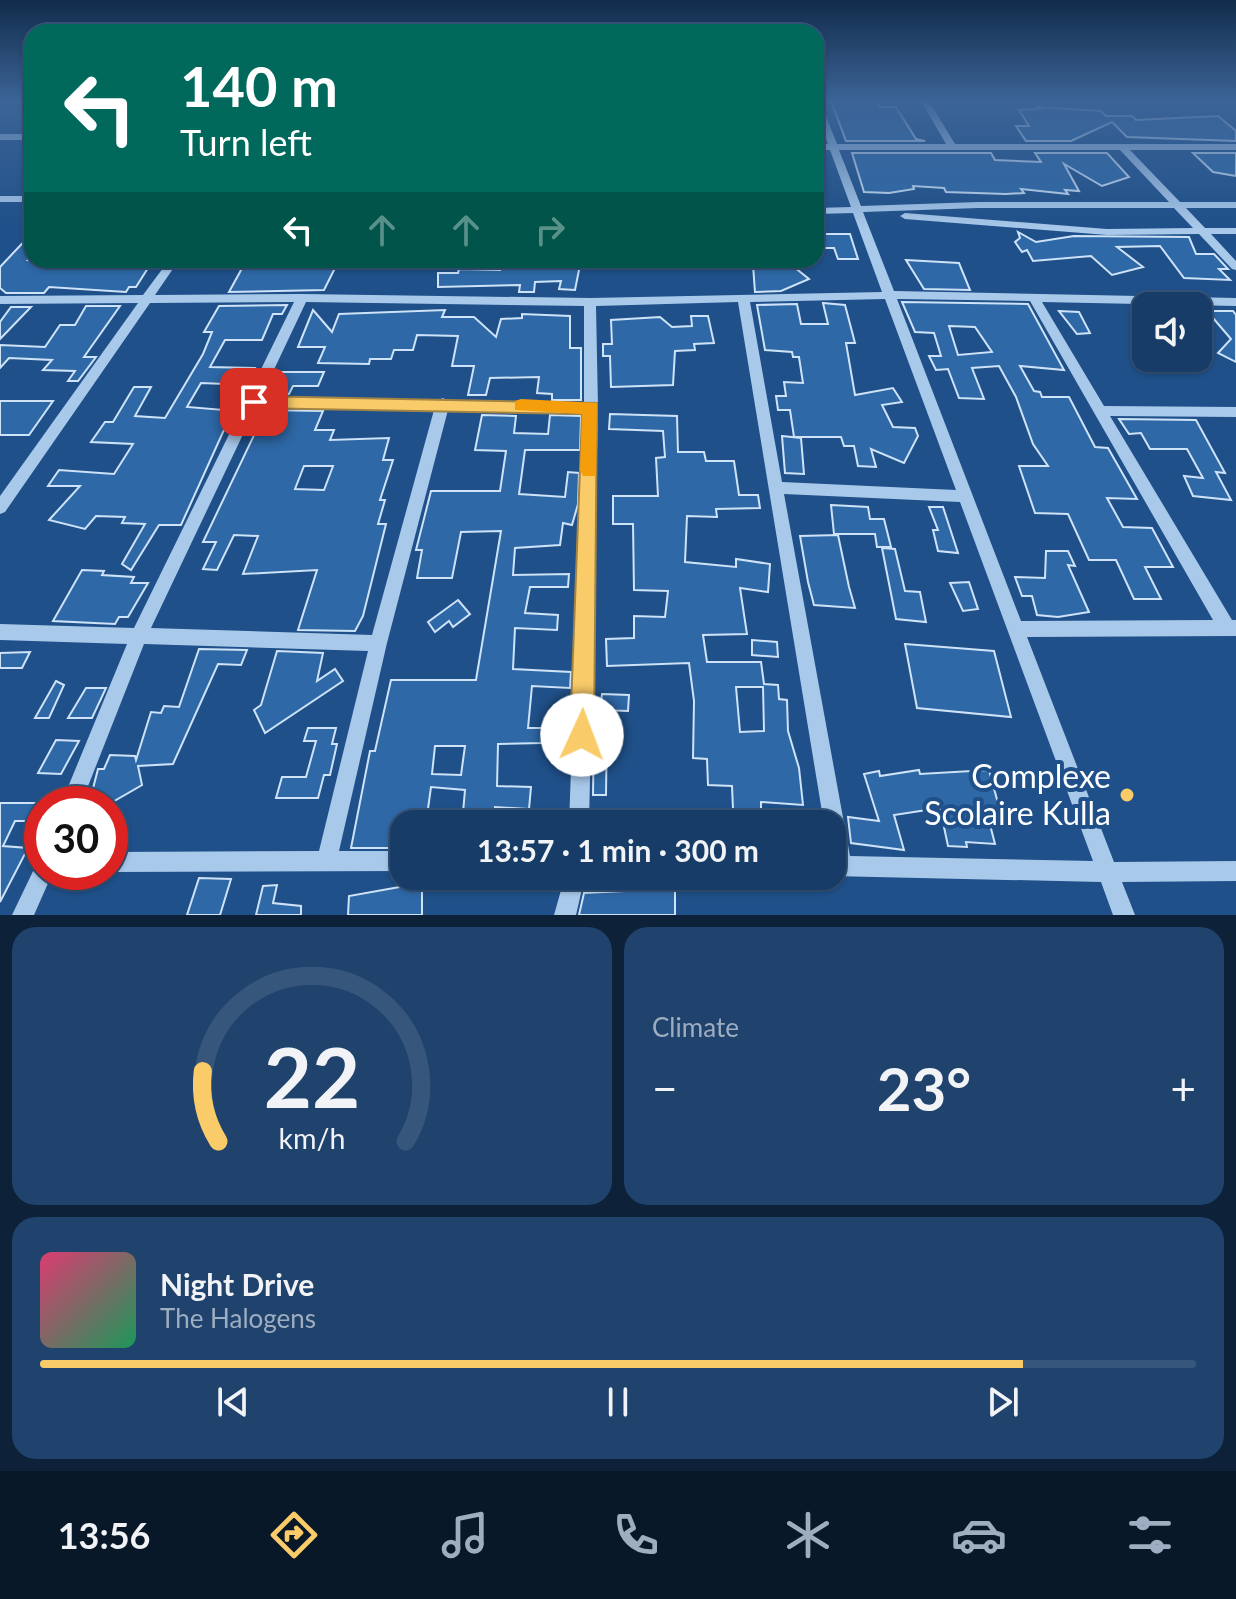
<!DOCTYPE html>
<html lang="en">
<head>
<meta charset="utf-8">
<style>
	:root { --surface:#173c67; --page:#20436d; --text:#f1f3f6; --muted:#9eadc0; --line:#36567b; --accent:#f9cb69 }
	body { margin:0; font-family:Lato,sans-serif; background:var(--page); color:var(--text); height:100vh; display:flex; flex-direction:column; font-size:30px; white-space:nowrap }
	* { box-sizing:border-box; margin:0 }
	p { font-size:26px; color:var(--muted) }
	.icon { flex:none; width:44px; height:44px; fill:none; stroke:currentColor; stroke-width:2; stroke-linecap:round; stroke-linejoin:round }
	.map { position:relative; height:915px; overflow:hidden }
	.drawer { display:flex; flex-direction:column; gap:12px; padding:12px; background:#0d2139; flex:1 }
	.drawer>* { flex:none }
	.hud { position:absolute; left:24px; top:24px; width:800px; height:244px; border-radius:24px; box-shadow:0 2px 6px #0004,0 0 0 2px var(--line); background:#00695c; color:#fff; overflow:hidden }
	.buttons { position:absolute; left:1132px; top:292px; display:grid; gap:16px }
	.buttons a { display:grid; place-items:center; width:80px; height:80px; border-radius:16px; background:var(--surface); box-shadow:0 2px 6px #0004,0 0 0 2px var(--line); font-size:40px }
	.speed { position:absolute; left:24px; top:786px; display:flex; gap:16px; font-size:40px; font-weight:700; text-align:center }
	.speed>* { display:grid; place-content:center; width:104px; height:104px; border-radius:50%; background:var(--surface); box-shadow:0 2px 6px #0004,0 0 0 2px var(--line); line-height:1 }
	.speed .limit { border:12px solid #d22; background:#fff; color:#111 }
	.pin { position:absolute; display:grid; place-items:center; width:68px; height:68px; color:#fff; margin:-34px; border-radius:16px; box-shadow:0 4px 12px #0006 }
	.me { position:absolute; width:88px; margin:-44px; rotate:2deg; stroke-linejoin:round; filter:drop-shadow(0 0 6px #0008) }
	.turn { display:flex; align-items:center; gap:28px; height:168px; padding:0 24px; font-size:36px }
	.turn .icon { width:104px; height:104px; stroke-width:2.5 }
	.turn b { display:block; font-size:56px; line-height:68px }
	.lanes { display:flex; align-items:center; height:76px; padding:0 24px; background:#0003; justify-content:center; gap:40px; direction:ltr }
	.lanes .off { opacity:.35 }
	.big { font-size:60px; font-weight:700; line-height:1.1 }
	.drawer .widget { flex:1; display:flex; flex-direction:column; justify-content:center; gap:12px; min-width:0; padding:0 28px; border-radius:24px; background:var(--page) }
	.drawer .dial { align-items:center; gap:0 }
	.dial svg { height:208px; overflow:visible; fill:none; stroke:var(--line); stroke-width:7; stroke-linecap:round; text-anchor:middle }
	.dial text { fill:var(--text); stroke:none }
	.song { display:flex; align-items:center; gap:24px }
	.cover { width:96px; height:96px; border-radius:12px; background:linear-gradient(135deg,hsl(340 70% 55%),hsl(150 70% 35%)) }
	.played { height:8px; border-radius:4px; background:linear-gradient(90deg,var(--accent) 85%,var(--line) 85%) }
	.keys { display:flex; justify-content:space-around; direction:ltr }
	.heat { display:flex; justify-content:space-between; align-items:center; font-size:44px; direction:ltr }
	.drawer .tiles { flex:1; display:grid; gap:12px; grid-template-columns:1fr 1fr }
	.widget:last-child { grid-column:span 2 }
	.trip { position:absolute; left:390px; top:810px; width:456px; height:80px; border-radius:24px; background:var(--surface); box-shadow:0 2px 6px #0004,0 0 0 2px var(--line); font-weight:700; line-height:80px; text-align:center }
	.tab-bar { display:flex; height:128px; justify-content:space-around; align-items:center; background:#091829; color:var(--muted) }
	.tab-bar .icon { width:56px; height:56px }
	.tab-bar .on { color:var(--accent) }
	.tab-bar b { font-size:36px; color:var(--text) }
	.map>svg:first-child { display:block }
	.building { fill:#2e68a6; stroke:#cee2f8; stroke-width:2; fill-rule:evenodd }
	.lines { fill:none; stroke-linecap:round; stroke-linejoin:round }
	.minor { fill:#a9c9eb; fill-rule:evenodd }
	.route { fill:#f9cb69; stroke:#a28444; stroke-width:2 }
	.slow { fill:#f59e0b }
	.poi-dot { fill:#f9cb69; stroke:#1f5089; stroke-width:3 }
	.labels { text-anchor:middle; stroke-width:8; stroke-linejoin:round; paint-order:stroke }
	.near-poi-label { font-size:32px; fill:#fff; stroke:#1f5089; text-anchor:end }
</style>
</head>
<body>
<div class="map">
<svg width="1236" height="915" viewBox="0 0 1236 915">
	<rect width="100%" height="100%" fill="#1f5089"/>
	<!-- building -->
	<g class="building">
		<path d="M831 101H876L880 107H896L916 139 925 141H846Z"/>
		<path d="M1037 107 1101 111 1106 116H1132L1136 120 1218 116 1236 131V141L1127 137 1112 122 1071 141H1026L1016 126H1029L1019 110 1040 109Z"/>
		<path d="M852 153H991L995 160 1041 162 1035 153H1107L1129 177 1102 186 1064 164 1079 191 1065 190 1068 194 1021 189 1024 193 1006 194 946 192 944 188 913 186 914 189 889 193 864 192Z"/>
		<path d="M1193 153H1236V176L1213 172Z"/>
		<path d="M1018 232 1036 242 1074 236 1189 237 1196 254H1214L1228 269H1219L1230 280 1184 278 1160 246 1117 247 1143 267 1112 275 1091 256 1033 261 1027 250 1022 252 1015 242 1020 238Z"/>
		<path d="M32 233V256L28 260 97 263 153 260 136 287H129L126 292 49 287 44 293H6L0 288V267Z"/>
		<path d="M816 234H850L858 259H838L834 248H816Z"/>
		<path d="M502 260H581L575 290 559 289 561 281 535 282 534 292H519L520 285 438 287V273H458L459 269 500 270Z"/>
		<path d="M906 260 959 263 970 290 924 289Z"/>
		<path d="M246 261H276L273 267 337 264 324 290 229 292Z"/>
		<path d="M753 265 794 267 809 279 781 291 755 292Z"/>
		<path d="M902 302 1028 304 1064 370 1020 366 1034 391 1040 392 1042 397H1069L1095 447 1108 448 1137 499 1107 498 1123 527 1152 528 1173 567H1145L1161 599H1134L1116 560H1089L1068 514 1035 513 1019 466H1048L1033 444 1016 397 999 366 972 368 984 399 959 398 948 369 936 370 929 356H941L934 333 915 332ZM949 326 975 327 992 352 958 355Z"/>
		<path d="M823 303 845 305 855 343H846L855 395 893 388 902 402 882 405 893 427 915 428 918 436 904 463 871 449 876 467 858 466 854 446H844L841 437H794L790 410H778L776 396H786L784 382 803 383 799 357H793L792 352 765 350 757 305 797 304 801 324H828Z"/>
		<path d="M287 305 282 314H273L262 340H225L210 367 255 368 250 385 201 383 187 407 237 411 223 432 181 525H159L131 570 122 564 145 524 122 523 125 517 96 516 85 529 49 520 80 486H48L59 470 114 474 133 444 91 442 105 422H113L134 387H151L135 416 165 418 203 354 212 332H204L219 306Z"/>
		<path d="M86 306H120L84 357H96L78 381H68L75 371 43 370 52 360 9 358 0 368V345L45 347 60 325H75Z"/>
		<path d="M11 307H31L0 339V322Z"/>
		<path d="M313 310 332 332 339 314 445 310 442 317H474L496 337 501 319 522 318V314L570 316V348H581V400H552V394L537 393 539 377 490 378 486 395H468L474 366H452L458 336 417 335 413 350H394L391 359H370L369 364 318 363 325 347H298Z"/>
		<path d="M1059 311 1079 312 1090 333 1077 334Z"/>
		<path d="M1207 311H1233L1236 315V362L1218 353 1231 339Z"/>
		<path d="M691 316H708L714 343 694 344 695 350 675 351 673 385 611 387 610 356H603V344H612L611 320 660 317 672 327 692 326Z"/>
		<path d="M276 372H324L318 386H293L289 394H274L276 385H270Z"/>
		<path d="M0 401H53L29 435H0Z"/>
		<path d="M266 410 323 411 315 430H334L330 440 389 438 383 460H393L380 500H385L378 524H386L363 616 355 631 298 630 317 570 243 574 258 536 234 535 217 570 203 569 216 542H203ZM304 466H333L324 490 295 489Z"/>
		<path d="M610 414 677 416 678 452H704L706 461H734L739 495H758L760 508 716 509 717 517 687 516 685 562 736 567V559L770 564 768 592 740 588 747 634 703 635 707 662H761L764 684 778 685 779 699 787 700 788 731 799 768 803 805 761 802V810L733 809 732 786 708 785 707 759 693 758 694 701 689 663 607 666 606 639 634 638V616L665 617 668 591 634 590 633 524H613V496H658L656 458 665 457 663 431 609 429ZM736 687H763L764 731 740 732Z"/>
		<path d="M482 415 516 416 514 433 548 434 550 415 581 416 580 450H525L519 494 565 497 568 472 579 473 578 504 572 525 563 523 560 545 515 548 513 575 569 574 568 587H530L525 613 558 615 557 630 515 628 513 669 571 672 570 688 532 686 528 728H543L542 743 498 744 497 786 531 787 529 809 495 807 494 824H462L465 790 431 787 427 816H404V848H351L370 751H375L391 680H476L501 531 461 532 452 578H417L422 550H416L431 491H500L506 451 475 450ZM435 746H465L461 775 432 774Z"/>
		<path d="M1119 419 1196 420 1225 473 1216 472 1231 500 1193 496 1184 476 1203 478 1187 449H1150L1141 433 1129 434Z"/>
		<path d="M782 436 801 438 804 474 785 473Z"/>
		<path d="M831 505 868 507 870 519H884L891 547H877L875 534H834Z"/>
		<path d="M929 507H943L958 553 938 551 933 530H938Z"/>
		<path d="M838 535 849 587 855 608 814 605 808 582 800 536Z"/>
		<path d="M882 548 895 549 905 591 920 592 926 622 896 619Z"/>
		<path d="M1046 551H1068L1075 566 1068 565 1089 612 1058 617 1037 615 1032 596H1022L1015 577 1045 578Z"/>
		<path d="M82 570 104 571 102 575 134 577 131 583H148L128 617H119L115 624 53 621Z"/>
		<path d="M969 582 978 609 963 611 950 583Z"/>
		<path d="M458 600 470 614 453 627 449 621 435 632 428 622Z"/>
		<path d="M752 640 777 642 778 657 752 655Z"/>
		<path d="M905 644 994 651 1011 717 917 708Z"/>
		<path d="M199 649 247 650 241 665 218 664 173 764 138 766 142 785 109 804H89L98 769H104L110 755 135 756 136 760 151 712 161 713 164 706 179 707Z"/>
		<path d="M277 651 323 653 317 681 335 669 343 681 265 733 254 710 261 705Z"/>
		<path d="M30 652 22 668H0V653Z"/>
		<path d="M56 681 64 685 49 718H35Z"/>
		<path d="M86 688H106L92 718H68Z"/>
		<path d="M602 694 629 695 628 711 600 710Z"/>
		<path d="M594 723H607L606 795H593Z"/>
		<path d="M308 728H336L332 744H337L330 775H324L318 798H276L282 777H306L316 741H304Z"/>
		<path d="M56 740 79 741 61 774 38 773Z"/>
		<path d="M919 770 920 774 989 770 1002 818 988 817 995 844 966 842 967 847 948 846 940 808 894 815 904 850 851 843 848 817 879 821 864 774 879 771 880 776Z"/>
		<path d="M0 803H42V821H15L3 846 28 848 0 902Z"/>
		<path d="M199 878 231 879 220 915H187Z"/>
		<path d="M422 883V915H348L349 896Z"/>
		<path d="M277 885 273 903 301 906V915H256L263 886Z"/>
		<path d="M646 890 675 891V915H579L584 893Z"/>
	</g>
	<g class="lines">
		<!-- minor -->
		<g class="minor">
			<path d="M816 101H820L837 144H946L921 101H929L955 144H1236V150H1130L1180 202H1236V208H1186L1205 228H1236V234H1211L1236 261V270L1232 269 1199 234 1107 235 905 219 900 216 905 213 1107 229 1193 228 1174 208H978L863 212 894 291 1236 298V306L1042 302 1104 406 1236 407V417L1110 416 1232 620H1236V636L1027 637 1114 862 1236 861V881L1122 882 1135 915H1113L1101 882 831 876 832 824H824L738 302 596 306 598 408 589 824H569L584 413 448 410 387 643 339 851H404V871L110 872H109L110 852 319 851 368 651 144 644 81 804H61L127 644 0 640V624L134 628 294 302 150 303 5 512 0 514V496L138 303 0 304V296L143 295 169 260H179L155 295 302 294 590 298 882 292 853 213 816 214V208L851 207 830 150H816V144H828L816 112ZM839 150H1120L1169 202H978L861 206ZM885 299 956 490 782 482 750 302ZM897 299 1030 301 1213 620 1021 621ZM306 302 584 306V403L448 401 443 398 438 400 261 397ZM256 407 434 410 372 635 151 628ZM784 494 960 502 1093 861 850 856Z"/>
			<rect x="0" y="134" width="32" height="6"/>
			<rect x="0" y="196" width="32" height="6"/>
			<path d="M42 862V872H53L34 915H12L36 865Z"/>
			<path d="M565 876H585L576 915H554Z"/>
		</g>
	</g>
	<!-- sky -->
	<linearGradient id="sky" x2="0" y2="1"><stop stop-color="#112c4b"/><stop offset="0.44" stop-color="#3c6497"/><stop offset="1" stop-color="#3c6497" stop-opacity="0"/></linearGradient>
	<rect width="1236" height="229" fill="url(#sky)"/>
	<!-- route -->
	<path class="route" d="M254 396 597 403 594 735 590 743 582 747 574 743 570 735 582 414 254 408 245 402Z"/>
	<!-- slow -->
	<path class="slow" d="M521 399 597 403 596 476H583L580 470 582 414 515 410V401Z"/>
	<!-- markers -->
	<circle class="poi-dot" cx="1127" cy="795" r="8"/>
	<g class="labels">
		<!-- near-poi labels -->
		<g class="near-poi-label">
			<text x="1111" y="788">Complexe<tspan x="1111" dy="37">Scolaire Kulla</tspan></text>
		</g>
	</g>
</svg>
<div class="buttons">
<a><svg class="icon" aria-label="sound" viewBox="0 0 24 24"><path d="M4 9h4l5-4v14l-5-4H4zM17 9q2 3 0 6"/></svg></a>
</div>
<div class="speed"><div class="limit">30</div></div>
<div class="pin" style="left:254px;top:402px;background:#d93025"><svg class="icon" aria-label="arrive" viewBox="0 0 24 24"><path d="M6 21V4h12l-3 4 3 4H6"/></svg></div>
<svg class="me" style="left:582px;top:735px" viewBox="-20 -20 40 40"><circle r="19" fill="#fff"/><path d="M0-13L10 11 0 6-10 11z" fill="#f9cb69"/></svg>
<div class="trip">13:57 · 1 min · 300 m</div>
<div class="hud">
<div class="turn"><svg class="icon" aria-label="left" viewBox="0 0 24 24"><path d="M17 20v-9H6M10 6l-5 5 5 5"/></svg><div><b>140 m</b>Turn left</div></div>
<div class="lanes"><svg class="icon" aria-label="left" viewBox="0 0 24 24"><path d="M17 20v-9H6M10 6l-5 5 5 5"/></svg><svg class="icon off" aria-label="ahead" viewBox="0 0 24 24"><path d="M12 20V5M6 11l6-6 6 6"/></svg><svg class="icon off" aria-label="ahead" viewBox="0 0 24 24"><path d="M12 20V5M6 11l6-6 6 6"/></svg><svg class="icon off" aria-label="right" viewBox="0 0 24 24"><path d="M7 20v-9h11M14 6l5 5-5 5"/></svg></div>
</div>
</div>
<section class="drawer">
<div class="tiles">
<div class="widget dial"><svg viewBox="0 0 100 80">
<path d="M14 69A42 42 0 1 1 86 69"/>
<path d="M14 69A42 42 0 0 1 8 42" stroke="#f9cb69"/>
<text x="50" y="56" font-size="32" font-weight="700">22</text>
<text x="50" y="72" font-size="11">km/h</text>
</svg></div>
<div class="widget"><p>Climate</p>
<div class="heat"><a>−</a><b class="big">23°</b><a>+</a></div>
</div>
<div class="widget">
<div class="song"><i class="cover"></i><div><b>Night Drive</b><p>The Halogens</p></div></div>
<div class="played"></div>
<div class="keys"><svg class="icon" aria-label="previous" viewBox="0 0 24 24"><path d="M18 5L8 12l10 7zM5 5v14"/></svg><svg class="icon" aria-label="pause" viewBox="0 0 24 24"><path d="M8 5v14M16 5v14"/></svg><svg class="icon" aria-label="next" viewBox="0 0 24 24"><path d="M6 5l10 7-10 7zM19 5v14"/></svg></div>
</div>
</div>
</section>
<nav class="tab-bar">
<b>13:56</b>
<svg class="icon on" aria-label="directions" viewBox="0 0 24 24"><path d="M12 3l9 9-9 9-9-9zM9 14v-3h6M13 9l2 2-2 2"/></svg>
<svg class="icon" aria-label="music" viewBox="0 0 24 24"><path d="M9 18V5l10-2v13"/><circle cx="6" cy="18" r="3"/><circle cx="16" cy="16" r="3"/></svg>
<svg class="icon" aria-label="phone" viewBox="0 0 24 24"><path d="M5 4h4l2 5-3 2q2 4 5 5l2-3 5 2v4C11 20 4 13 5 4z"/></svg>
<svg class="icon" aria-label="climate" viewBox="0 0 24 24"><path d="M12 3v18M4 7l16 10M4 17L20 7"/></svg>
<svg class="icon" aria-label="car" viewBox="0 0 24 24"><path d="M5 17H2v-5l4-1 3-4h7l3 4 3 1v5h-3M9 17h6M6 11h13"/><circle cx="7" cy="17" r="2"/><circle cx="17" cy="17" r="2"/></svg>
<svg class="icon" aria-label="filters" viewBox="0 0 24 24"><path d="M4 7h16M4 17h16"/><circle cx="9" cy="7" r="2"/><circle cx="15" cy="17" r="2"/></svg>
</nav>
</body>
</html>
